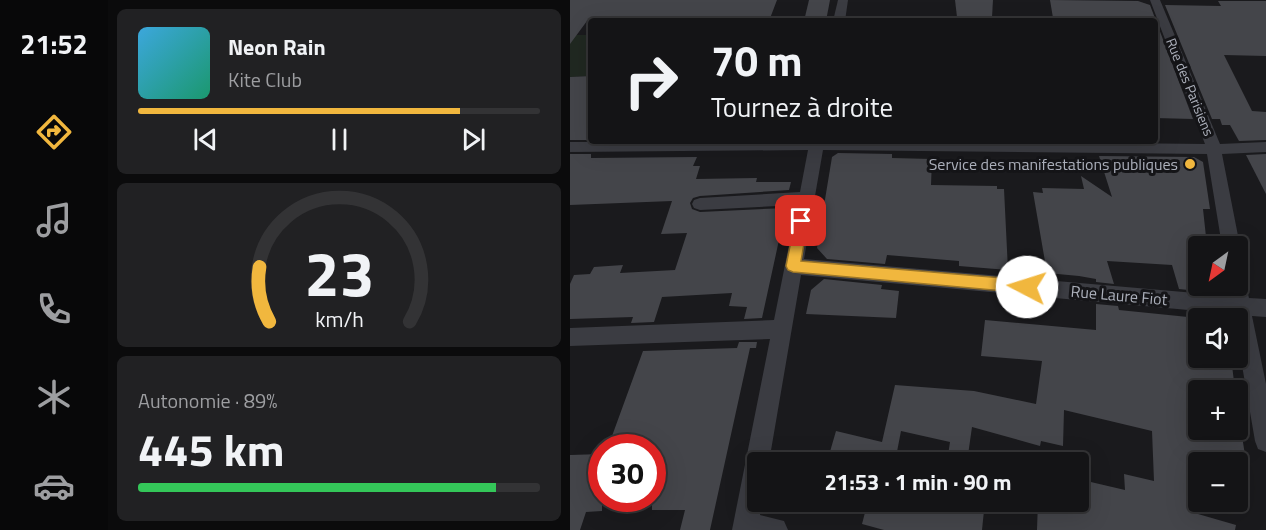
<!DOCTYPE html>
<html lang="fr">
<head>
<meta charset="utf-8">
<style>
	:root { --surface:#141416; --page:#212123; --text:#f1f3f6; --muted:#9d9ea1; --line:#333335; --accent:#f1b73e }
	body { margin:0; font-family:"Titillium Web",sans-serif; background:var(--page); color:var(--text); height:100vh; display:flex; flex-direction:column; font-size:22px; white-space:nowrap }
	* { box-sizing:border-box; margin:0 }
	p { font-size:20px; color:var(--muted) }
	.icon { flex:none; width:33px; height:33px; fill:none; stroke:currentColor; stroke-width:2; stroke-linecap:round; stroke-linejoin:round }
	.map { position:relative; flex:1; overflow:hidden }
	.details { display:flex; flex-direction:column; gap:9px; padding:9px; background:#0b0b0c; width:462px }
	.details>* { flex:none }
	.hud { position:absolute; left:18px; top:18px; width:570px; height:126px; border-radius:6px; box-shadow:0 6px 24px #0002,0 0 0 2px var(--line); background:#141416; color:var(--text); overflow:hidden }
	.needle { width:39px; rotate:213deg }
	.controls { position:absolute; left:618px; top:236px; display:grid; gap:12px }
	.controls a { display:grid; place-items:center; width:60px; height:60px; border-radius:6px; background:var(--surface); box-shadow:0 6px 24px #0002,0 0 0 2px var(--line); font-size:30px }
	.speed { position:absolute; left:18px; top:434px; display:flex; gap:12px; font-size:30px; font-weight:700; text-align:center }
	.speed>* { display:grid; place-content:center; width:78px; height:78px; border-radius:50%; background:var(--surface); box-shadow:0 6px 24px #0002,0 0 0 2px var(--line); line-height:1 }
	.speed .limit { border:9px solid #d22; background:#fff; color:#111 }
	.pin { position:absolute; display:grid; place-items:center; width:51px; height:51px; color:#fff; margin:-26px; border-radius:12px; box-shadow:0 3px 9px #0006 }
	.me { position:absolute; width:66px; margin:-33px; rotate:275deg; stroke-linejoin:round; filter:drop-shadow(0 0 4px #0008) }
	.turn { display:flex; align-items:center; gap:21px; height:126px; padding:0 24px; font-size:27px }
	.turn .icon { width:78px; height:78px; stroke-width:2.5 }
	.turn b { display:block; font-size:42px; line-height:51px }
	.big { font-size:45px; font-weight:700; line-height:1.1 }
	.details .card { flex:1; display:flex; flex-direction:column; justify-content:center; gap:9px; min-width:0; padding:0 21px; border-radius:9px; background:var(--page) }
	.details .dial { align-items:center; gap:0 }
	.dial svg { height:156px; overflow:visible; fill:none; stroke:var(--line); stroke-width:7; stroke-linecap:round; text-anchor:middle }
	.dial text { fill:var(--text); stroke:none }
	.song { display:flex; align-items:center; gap:18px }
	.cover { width:72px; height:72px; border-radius:9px; background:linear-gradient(135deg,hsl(200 70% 55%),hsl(160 70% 35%)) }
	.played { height:6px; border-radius:3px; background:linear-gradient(90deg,var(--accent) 80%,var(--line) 80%) }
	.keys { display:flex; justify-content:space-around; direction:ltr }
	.charge { height:9px; border-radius:4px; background:linear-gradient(90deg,#34c759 89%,var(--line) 0) }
	.trip { position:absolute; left:177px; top:452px; width:342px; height:60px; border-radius:6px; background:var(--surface); box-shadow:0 6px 24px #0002,0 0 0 2px var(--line); font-weight:700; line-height:60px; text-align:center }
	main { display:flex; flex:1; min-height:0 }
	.tab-bar { display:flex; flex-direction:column; width:108px; justify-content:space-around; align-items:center; background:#080809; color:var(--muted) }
	.tab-bar .icon { width:42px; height:42px }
	.tab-bar .selected { color:var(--accent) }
	.tab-bar b { font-size:27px; color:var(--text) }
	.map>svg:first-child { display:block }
	.green { fill:#202821 }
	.building { fill:#44454a }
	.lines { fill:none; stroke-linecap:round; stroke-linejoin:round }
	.street { fill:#3b3c42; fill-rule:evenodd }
	.route { fill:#f1b73e; stroke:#9d7728; stroke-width:1.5 }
	.poi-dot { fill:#f1b73e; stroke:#151518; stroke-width:2 }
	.labels { text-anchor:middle; stroke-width:6; stroke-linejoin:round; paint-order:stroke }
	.far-street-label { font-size:14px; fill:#adb1bc; stroke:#151518 }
	.poi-label { font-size:16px; fill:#adb1bc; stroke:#151518; text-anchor:end }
	.street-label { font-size:16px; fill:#adb1bc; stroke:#151518 }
</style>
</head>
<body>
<main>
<nav class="tab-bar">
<b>21:52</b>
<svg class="icon selected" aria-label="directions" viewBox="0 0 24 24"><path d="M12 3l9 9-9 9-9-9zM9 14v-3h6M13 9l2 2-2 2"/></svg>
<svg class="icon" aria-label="music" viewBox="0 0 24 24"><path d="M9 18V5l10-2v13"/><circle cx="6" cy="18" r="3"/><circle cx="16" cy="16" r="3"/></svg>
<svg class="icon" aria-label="phone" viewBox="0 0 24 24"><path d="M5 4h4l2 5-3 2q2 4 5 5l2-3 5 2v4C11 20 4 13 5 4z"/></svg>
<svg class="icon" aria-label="climate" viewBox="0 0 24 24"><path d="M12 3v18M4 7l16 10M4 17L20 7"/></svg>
<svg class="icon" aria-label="car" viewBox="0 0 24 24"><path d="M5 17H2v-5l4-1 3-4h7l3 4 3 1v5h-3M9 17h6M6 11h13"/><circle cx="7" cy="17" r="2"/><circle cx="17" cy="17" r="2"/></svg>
</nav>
<section class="details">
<div class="card">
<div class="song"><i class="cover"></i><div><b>Neon Rain</b><p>Kite Club</p></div></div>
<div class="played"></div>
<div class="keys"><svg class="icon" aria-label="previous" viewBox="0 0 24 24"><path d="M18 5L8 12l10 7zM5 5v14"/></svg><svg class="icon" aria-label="pause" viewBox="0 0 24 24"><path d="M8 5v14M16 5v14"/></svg><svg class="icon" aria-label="next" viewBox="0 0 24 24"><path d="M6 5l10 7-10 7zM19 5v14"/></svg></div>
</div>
<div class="card dial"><svg viewBox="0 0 100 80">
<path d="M14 69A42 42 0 1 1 86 69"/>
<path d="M14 69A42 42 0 0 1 9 41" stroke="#f1b73e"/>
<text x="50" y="56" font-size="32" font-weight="700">23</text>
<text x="50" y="72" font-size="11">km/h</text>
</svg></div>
<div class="card"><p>Autonomie · 89%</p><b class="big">445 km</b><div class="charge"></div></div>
</section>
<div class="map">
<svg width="696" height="530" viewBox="0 0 696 530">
	<rect width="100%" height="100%" fill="#1a1a1d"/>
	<!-- green -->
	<path class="green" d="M0 35H21V76L0 77Z"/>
	<!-- building -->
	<g class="building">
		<path d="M0 0H207L199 21H17L0 44Z"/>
		<path d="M239 0H260L256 21H234Z"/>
		<path d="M385 0H423L422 17H387Z"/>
		<path d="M480 0 568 1 580 5 623 119 585 118V21H527L483 18Z"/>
		<path d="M648 1H696V56L654 55 682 111 696 112V140L669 141 660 125H652L650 119H642L595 5 651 6Z"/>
		<path d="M21 76V140H0V77Z"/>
		<path d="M268 153 322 154V158L362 159 361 185 427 186V189H434L438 270 389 266V261L317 255 315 264 257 259 247 248 262 157Z"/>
		<path d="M0 154H21V158L127 157 123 166H130L126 179 187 178 186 182H221L219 190 130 196 123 198 120 203 122 209 130 212 216 208 192 318 174 319 177 307 159 306 162 293 92 297 84 322 61 323 63 317 0 319V284L4 275 20 274 24 267 53 265 50 273 105 270 117 233 91 234 102 201 0 205Z"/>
		<path d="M696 154V194L676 155Z"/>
		<path d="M529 156 624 157 633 162 640 209H633L637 246H628V285H646L637 292 609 289 602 265 537 261 544 284 526 282V279L509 276 477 273 463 192 473 193 472 188 514 189 511 176 542 197Z"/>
		<path d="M254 279 312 285 311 289 329 291 326 318 236 314 241 290Z"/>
		<path d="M526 304 548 306 549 310 628 318V357H661L665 390H628V429H671L676 462H628V514L666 525 665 530H467L468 501H508V479L555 490 554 474 584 481 582 431 494 410 493 446 471 441 470 446 402 427 397 462H377L380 442 331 431 325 462H257L266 431 312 442 325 385 404 391 466 404 472 361 411 356 415 320 526 330Z"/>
		<path d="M169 342H187L186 348H180L140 530H110L115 510H82V447H38L73 351 167 348Z"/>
		<path d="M32 454V511L16 512 10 530H0V455Z"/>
		<path d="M298 501H415L412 530H314L292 524Z"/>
	</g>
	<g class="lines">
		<!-- street -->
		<g class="street">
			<path d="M268 0H278L275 21H263Z"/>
			<path d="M580 0H590L650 144 696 142V152L652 154 670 246 668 251V246H652L637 154 253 150 234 259 660 296 658 285H668V277L674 279 679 298 696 299V317L682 316 696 384V452L688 449 685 441 668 342V318H663V314L231 275 199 462H188V501H193L190 515 214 521 218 530H162L200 339 0 346V328L204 320 227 205 130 210 124 208 122 204 124 200 130 198 230 192 238 150 0 152V142L364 141 635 144Z"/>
		</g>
	</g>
	<!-- route -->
	<path class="route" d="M231 216 238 221 231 261 457 280 462 282 464 287 462 291 457 293 223 272 218 270 216 266 225 221Z"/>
	<!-- markers -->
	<circle class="poi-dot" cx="620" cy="164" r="6"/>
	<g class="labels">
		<!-- far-street labels -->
		<g class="far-street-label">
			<text transform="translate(620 87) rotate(68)" y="5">Rue des Parisiens</text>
		</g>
		<!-- poi labels -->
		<g class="poi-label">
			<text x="608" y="170">Service des manifestations publiques</text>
		</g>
		<!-- street labels -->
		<g class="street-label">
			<text transform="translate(549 295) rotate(5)" y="6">Rue Laure Fiot</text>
		</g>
	</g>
</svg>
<div class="controls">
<a><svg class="needle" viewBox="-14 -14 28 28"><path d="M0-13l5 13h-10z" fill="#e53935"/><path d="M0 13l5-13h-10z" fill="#9d9ea1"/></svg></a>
<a><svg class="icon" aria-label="sound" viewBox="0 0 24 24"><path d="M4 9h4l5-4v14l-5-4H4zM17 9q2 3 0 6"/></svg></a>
<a>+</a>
<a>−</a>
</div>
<div class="speed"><div class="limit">30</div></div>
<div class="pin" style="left:231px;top:221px;background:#d93025"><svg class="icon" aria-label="arrive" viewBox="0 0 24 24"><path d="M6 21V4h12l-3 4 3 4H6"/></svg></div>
<svg class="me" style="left:457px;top:287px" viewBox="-20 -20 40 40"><circle r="19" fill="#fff"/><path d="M0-13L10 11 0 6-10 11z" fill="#f1b73e"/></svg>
<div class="trip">21:53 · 1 min · 90 m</div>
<div class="hud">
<div class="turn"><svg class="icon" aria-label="right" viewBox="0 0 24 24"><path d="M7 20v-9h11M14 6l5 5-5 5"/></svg><div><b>70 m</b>Tournez à droite</div></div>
</div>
</div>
</main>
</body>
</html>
